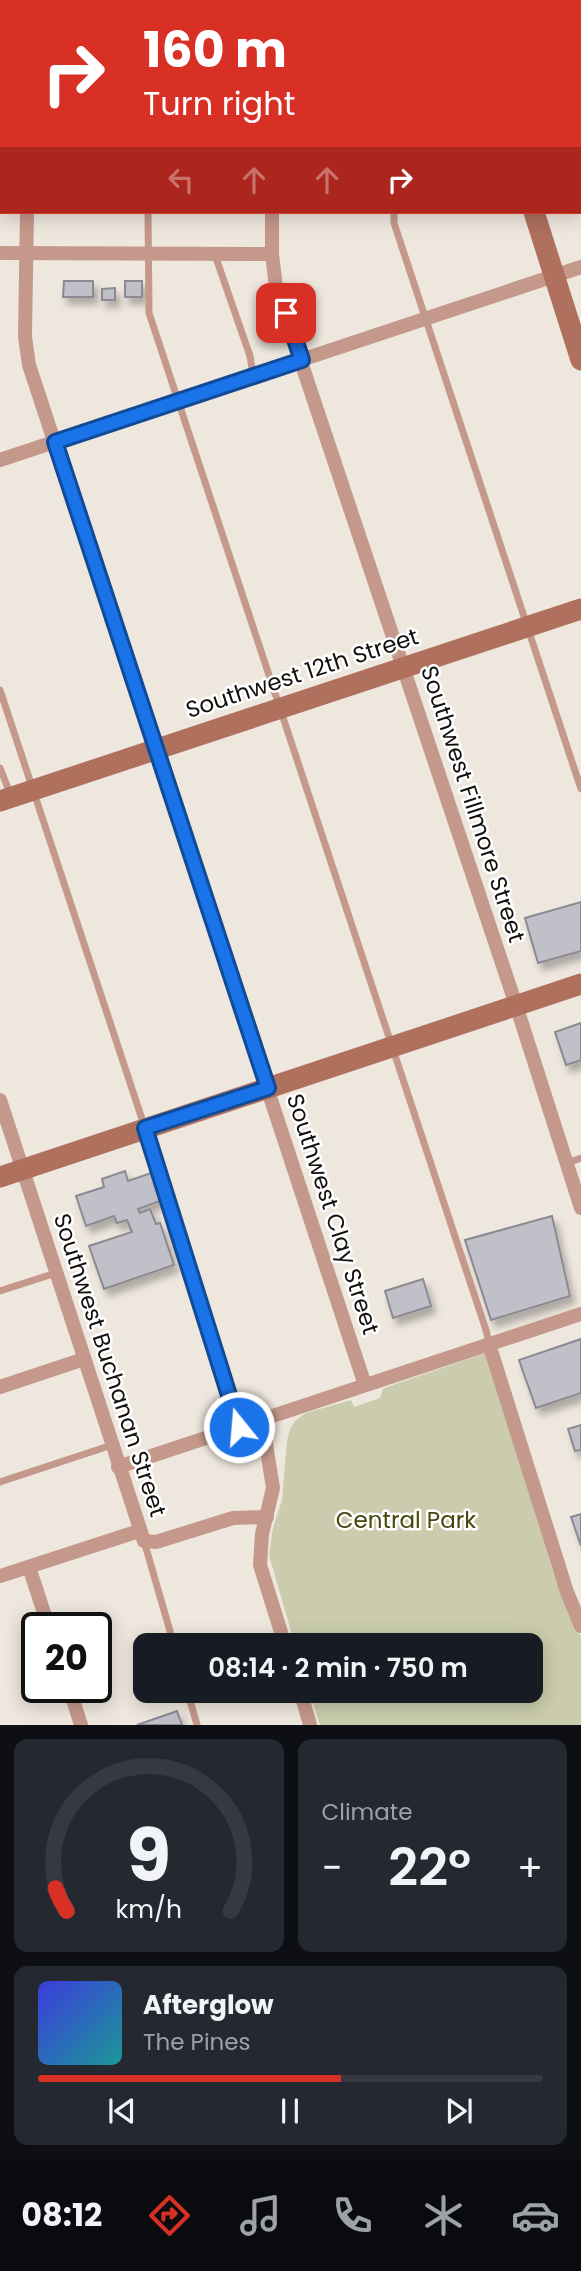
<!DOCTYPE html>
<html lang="en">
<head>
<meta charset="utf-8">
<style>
	:root { --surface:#171b24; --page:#242831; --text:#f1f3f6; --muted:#9ea1a6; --line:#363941; --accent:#d93025 }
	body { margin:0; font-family:Poppins,sans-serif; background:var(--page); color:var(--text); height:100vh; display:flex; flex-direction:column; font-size:26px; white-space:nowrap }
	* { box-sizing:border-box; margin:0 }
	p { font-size:23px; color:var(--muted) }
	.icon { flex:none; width:38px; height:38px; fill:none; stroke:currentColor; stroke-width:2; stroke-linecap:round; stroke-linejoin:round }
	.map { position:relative; height:1725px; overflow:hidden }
	.side { display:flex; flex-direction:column; gap:14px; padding:14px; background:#0d0f14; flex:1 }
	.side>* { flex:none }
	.top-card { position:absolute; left:0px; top:0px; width:581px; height:214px; box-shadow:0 4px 18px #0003; background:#d93025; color:#fff; overflow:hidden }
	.speed { position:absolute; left:21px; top:1612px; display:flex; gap:14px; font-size:35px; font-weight:700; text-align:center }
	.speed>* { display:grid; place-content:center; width:91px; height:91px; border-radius:50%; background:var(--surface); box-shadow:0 4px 18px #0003; line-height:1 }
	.speed .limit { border:4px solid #111; border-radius:10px; background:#fff; color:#111 }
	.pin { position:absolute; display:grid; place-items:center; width:60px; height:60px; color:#fff; margin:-30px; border-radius:14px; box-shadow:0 4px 10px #0006 }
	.me { position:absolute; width:77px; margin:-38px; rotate:343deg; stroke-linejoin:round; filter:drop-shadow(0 0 5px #0008) }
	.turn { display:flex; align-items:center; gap:24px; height:147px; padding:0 28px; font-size:32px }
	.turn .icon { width:91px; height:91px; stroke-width:2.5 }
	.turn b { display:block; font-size:49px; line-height:60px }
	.lanes { display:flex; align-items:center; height:66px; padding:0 28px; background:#0003; justify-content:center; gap:35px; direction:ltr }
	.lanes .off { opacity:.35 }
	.big { font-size:52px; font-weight:600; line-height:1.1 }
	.side .card { flex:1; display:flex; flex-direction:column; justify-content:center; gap:10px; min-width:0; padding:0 24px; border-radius:14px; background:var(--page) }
	.side .dial { align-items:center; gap:0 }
	.dial svg { height:182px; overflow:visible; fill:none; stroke:var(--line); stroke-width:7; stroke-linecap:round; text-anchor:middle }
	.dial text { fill:var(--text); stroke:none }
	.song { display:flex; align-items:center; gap:21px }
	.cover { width:84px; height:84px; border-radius:10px; background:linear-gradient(135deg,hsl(240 70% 55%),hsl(180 70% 35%)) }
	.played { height:7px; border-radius:4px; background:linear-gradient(90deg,var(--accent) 60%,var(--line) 60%) }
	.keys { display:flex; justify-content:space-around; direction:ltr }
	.heat { display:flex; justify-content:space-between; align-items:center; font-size:38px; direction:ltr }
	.side .tiles { flex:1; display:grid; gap:14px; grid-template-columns:1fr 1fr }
	.card:last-child { grid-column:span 2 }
	.trip { position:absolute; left:133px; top:1633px; width:410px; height:70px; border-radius:14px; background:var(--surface); box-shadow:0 4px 18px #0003; font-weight:600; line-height:70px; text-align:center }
	.tab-bar { display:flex; height:112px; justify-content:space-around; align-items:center; background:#090b0e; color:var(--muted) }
	.tab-bar .icon { width:49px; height:49px }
	.tab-bar .selected { color:var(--accent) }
	.tab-bar b { font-size:32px; color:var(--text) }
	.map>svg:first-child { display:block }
	.green { fill:#caccad }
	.building { fill:#c1bfc8; stroke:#8b8a93; stroke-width:2; filter:url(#shadow) }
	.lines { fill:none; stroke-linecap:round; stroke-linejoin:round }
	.lane { stroke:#c4988a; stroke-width:7 }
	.street { stroke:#c4988a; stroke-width:14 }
	.secondary { stroke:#af705d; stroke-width:21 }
	.route-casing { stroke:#114b97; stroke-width:18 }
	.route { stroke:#1a73e8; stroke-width:12 }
	.labels { text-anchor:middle; stroke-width:5; stroke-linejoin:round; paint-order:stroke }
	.street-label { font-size:23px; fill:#12100d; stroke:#fff }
	.park-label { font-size:23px; fill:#45460a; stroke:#fff }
</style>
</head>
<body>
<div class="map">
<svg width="581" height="1725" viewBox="0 0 581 1725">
	<defs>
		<filter id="shadow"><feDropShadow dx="4.5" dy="7" stdDeviation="3.5" flood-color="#0004"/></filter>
	</defs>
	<rect width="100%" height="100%" fill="#eee7de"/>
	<!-- green -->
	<path class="green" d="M486 1353 552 1569 571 1619 581 1637V1725H320L309 1691 530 1690V1645H295L269 1555 273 1528 282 1500 287 1441 290 1429 295 1421 306 1413 351 1400 354 1407 380 1398 383 1389 387 1387Z"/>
	<!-- building -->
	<g class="building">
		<path d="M64 281H93V297H63Z"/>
		<rect x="125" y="281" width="17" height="16"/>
		<path d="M115 288V300H102V289Z"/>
		<path d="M581 902V951L538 963 525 918Z"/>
		<path d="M581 1023V1060L566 1065 555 1032Z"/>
		<path d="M125 1171 128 1181 151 1173 160 1201 138 1209 140 1213 150 1209 156 1224 160 1223 174 1265 104 1289 89 1246 132 1232 127 1220 117 1223 114 1216 86 1226 76 1196 104 1187 102 1179Z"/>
		<path d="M552 1216 570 1296 491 1320 465 1240Z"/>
		<path d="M423 1279 431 1306 393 1318 385 1291Z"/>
		<path d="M581 1339V1393L536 1408 519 1360Z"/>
		<path d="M581 1425V1450L575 1451 568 1429Z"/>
		<path d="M581 1514V1546L571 1517Z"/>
		<path d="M177 1711 182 1725H137Z"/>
	</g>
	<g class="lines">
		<!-- lane -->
		<g class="lane">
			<path d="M398 0V2"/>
			<path d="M151 2V0"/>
			<path d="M0 51H2"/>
			<path d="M579 55H581"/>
			<path d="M148 212 149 313 486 1330 489 1344"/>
			<path d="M394 212V223L581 789"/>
			<path d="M215 255 250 356 253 375"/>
			<path d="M0 690 145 1128 239 1427"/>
			<path d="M0 768 11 796"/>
			<path d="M567 1163 581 1158"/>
			<path d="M0 1291 56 1273"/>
			<path d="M0 1482 112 1445"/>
			<path d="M144 1541 174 1645"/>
			<path d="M187 1690 197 1725"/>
		</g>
		<!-- street -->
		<g class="street">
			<path d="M28 2V0"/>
			<path d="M274 2V0"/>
			<path d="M27 212 25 337 29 365 365 1385"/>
			<path d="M272 212V254L276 287 516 1005 581 1208"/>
			<path d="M0 253 272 254"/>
			<path d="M0 460 581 267"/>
			<path d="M0 1100 144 1541 156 1542 233 1518 267 1517"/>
			<path d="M489 1344 567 1592 581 1626"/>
			<path d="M0 1387 84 1359"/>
			<path d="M262 1419 273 1488 262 1534 260 1565 285 1645"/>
			<path d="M118 1467 581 1314"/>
			<path d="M29 1567 49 1628"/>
			<path d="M0 1576 139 1531"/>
			<path d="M69 1687 81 1725"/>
			<path d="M300 1690 310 1725"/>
		</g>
		<!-- secondary -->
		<g class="secondary">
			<path d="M529 2V0"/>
			<path d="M534 212 581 360"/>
			<path d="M0 801 581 609"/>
			<path d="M0 1177 581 984"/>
		</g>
	</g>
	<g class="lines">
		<defs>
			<path id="route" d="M239 1427 145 1128 268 1088 55 442 302 360 286 313"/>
		</defs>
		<!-- route casing -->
		<use href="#route" class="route-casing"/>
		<!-- route -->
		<use href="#route" class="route"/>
	</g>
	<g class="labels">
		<!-- street labels -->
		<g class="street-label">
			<text transform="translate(302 673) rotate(-18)" y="8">Southwest 12th Street</text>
			<text transform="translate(473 804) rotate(72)" y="8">Southwest Fillmore Street</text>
			<text transform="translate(333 1214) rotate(72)" y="8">Southwest Clay Street</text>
			<text transform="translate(110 1365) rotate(72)" y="8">Southwest Buchanan Street</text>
		</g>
		<!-- park labels -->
		<g class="park-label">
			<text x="406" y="1528">Central Park</text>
		</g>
	</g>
</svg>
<div class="speed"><div class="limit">20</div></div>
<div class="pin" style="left:286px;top:313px;background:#d93025"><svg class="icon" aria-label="arrive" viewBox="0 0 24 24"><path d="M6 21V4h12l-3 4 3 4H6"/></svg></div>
<svg class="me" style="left:239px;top:1427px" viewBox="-20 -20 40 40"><circle r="17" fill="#1a73e8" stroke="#fff" stroke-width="3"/><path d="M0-11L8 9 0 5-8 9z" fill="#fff"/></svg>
<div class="trip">08:14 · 2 min · 750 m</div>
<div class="top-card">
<div class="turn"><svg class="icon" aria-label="right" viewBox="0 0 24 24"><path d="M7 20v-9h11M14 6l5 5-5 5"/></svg><div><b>160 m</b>Turn right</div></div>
<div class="lanes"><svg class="icon off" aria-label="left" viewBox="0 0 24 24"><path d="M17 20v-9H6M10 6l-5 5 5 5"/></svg><svg class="icon off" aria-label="ahead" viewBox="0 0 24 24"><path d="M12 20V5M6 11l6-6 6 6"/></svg><svg class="icon off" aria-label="ahead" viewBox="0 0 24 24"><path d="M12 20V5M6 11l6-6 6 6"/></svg><svg class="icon" aria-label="right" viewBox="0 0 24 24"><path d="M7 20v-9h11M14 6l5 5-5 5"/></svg></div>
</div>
</div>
<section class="side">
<div class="tiles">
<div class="card dial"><svg viewBox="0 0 100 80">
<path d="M14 69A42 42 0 1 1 86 69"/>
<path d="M14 69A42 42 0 0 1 9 59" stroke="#d93025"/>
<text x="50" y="56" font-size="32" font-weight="700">9</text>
<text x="50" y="72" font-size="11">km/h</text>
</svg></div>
<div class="card"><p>Climate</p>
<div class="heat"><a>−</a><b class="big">22°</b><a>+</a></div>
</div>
<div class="card">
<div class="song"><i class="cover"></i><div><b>Afterglow</b><p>The Pines</p></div></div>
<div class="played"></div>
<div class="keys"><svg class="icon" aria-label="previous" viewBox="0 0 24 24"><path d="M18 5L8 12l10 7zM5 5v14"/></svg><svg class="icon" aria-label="pause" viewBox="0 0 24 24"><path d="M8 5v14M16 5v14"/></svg><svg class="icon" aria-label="next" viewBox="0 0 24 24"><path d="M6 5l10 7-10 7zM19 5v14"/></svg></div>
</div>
</div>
</section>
<nav class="tab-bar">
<b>08:12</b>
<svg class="icon selected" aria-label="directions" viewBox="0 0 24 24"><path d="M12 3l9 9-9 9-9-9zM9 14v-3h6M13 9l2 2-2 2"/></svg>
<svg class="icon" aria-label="music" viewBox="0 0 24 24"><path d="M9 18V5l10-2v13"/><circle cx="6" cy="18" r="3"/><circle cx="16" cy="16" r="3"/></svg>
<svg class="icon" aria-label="phone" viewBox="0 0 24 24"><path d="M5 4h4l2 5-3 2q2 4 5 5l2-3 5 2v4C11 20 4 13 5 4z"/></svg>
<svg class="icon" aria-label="climate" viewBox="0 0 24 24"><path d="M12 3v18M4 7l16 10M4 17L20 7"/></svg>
<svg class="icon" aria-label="car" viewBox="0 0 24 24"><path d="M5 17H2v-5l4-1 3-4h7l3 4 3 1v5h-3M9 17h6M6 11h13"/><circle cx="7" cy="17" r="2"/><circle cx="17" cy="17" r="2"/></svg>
</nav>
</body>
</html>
